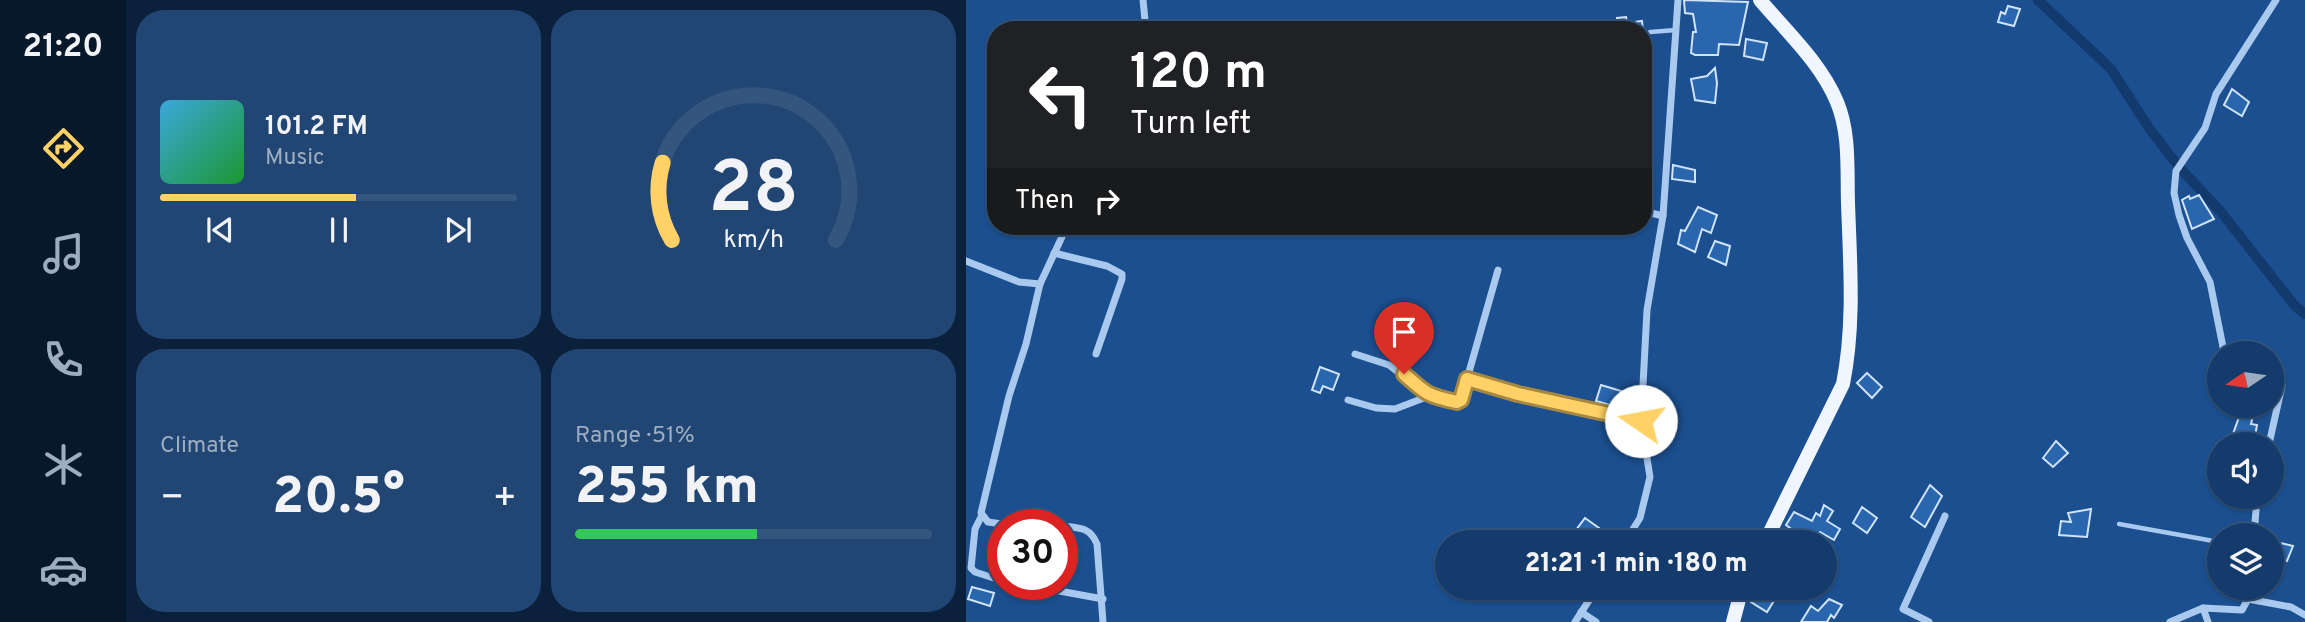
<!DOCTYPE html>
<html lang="en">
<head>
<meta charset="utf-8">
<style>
	:root { --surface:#143b6b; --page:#214673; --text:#f1f3f6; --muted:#9dadc1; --line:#33557e; --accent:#ffd166 }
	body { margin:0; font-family:Overpass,sans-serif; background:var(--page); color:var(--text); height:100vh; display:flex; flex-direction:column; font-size:26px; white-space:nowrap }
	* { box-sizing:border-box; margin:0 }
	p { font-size:23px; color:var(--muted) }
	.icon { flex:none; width:38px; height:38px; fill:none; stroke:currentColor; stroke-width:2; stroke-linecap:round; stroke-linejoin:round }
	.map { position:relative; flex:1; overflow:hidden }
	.drawer { display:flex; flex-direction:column; gap:10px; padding:10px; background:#0b203b; width:840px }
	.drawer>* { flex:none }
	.banner { position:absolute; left:21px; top:21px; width:665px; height:214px; border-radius:28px; box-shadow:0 2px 5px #0004,0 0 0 2px var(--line); background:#202124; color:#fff; overflow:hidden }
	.needle { width:46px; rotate:257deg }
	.fabs { position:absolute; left:1241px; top:341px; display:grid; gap:14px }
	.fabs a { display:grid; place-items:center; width:77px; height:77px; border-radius:50%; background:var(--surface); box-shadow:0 2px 5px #0004,0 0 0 2px var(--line); font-size:35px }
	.speed { position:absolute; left:21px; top:509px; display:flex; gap:14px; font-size:35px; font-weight:700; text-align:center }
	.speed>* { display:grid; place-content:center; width:91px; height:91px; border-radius:50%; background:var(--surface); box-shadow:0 2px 5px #0004,0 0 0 2px var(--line); line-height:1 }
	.speed .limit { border:10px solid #d22; background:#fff; color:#111 }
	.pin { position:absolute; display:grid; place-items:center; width:60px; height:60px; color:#fff; margin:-72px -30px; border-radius:50% 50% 50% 0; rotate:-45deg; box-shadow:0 0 7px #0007 }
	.pin .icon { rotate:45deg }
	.me { position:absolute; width:77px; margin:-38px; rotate:282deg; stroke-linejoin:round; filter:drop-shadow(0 0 5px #0008) }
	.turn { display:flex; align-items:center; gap:24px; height:147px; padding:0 28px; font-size:32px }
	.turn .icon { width:91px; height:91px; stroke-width:2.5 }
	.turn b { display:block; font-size:49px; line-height:60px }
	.then { display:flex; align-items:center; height:66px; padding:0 28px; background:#0003; gap:14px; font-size:26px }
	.big { font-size:52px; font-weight:800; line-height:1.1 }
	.drawer .widget { flex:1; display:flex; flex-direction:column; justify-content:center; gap:10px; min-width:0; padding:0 24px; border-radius:28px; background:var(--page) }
	.drawer .dial { align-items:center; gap:0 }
	.dial svg { height:182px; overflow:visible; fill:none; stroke:var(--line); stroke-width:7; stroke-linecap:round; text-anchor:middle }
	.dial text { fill:var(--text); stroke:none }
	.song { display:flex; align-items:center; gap:21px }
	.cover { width:84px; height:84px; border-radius:10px; background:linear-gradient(135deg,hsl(200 70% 55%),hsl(130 70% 35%)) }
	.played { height:7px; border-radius:4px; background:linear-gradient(90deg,var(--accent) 55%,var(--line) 55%) }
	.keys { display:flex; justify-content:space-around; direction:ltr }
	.heat { display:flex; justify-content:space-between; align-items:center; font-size:38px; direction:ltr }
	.charge { height:10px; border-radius:5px; background:linear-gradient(90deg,#34c759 51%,var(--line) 0) }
	.drawer .tiles { flex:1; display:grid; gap:10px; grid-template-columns:repeat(2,1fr) }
	.trip { position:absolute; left:469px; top:530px; width:402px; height:70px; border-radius:35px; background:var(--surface); box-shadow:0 2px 5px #0004,0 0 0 2px var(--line); font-weight:800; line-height:70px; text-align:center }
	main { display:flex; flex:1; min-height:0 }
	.tabs { display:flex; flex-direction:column; width:126px; justify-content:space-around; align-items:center; background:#08182b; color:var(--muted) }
	.tabs .icon { width:49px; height:49px }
	.tabs .on { color:var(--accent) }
	.tabs b { font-size:32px; color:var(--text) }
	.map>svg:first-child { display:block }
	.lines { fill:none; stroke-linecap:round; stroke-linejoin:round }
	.canal { stroke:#123a6d; stroke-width:10 }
	.building { fill:#2a66ad; stroke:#cfe3fa; stroke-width:2 }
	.service { stroke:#a9c9ee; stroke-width:4.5 }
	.minor { stroke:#a9c9ee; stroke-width:7 }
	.primary { stroke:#f0f6ff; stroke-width:14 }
	.route-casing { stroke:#a68842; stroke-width:18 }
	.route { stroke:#ffd166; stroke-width:12 }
</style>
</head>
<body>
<main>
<nav class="tabs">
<b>21:20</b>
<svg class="icon on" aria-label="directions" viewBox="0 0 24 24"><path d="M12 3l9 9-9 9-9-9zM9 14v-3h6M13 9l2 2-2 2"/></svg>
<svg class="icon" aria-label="music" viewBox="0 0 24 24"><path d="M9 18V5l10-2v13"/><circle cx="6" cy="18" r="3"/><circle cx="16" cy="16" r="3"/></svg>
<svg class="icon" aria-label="phone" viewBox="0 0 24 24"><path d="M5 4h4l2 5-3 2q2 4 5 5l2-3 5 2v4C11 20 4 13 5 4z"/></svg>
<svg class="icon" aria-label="climate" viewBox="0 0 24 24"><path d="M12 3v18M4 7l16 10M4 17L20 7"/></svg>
<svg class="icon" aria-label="car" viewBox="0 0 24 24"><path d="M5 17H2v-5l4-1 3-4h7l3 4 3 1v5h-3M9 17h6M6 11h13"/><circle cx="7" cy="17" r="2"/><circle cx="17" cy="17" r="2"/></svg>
</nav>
<section class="drawer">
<div class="tiles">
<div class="widget">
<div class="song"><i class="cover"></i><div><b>101.2 FM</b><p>Music</p></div></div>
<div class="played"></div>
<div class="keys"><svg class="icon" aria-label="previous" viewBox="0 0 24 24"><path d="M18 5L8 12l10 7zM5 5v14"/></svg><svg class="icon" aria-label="pause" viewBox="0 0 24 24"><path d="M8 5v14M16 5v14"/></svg><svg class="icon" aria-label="next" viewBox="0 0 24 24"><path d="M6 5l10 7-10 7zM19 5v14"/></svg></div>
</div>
<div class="widget dial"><svg viewBox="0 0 100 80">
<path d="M14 69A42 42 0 1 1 86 69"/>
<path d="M14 69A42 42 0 0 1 10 35" stroke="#ffd166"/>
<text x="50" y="56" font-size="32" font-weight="700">28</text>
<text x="50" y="72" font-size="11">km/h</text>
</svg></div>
<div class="widget"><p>Climate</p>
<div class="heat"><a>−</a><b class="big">20.5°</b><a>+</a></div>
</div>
<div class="widget"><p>Range · 51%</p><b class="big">255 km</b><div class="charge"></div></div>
</div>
</section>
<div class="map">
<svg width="1339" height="622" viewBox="0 0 1339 622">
	<rect width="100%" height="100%" fill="#1b4f8f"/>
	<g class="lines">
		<!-- canal -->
		<g class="canal">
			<path d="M1072 0 1145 69 1183 128 1210 163"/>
			<path d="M1215 169 1255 212 1329 306 1339 314"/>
		</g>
	</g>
	<!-- building -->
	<g class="building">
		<path d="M718 0 782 2 773 45 753 44 752 55H729L725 53 727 32H730L727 14 719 13Z"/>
		<path d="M1042 6 1054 9 1048 26 1032 22 1035 12 1039 14Z"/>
		<path d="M660 17 661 23 676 21 677 30H649L651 18Z"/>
		<path d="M780 39 801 43 797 60 778 56Z"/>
		<path d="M749 68 751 83 749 103 729 100 725 79 741 76Z"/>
		<path d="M1266 89 1283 102 1276 116 1258 105Z"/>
		<path d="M707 165 729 170V182L706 179Z"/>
		<path d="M1233 195 1248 219 1226 229 1216 200 1223 196 1224 199Z"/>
		<path d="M732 207 751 215 745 233 736 229 729 252 712 244 715 230 719 231Z"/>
		<path d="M749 241 764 246 760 265 742 257Z"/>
		<path d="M354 367 373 374 367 390 357 386 354 393 346 390Z"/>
		<path d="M901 373 916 387 906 398 891 383Z"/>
		<path d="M635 385 655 391 651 407 630 401Z"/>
		<path d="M1277 406H1289L1285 424 1291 425 1288 442 1280 440V444H1270L1272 438 1267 434Z"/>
		<path d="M1090 441 1102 453 1087 467 1077 458Z"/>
		<path d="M964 485 976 496 959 527 945 517Z"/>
		<path d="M858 505 867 511 861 521 874 529 868 540 854 532 846 542H827L832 534 820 525 828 512 846 521 850 513 854 516Z"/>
		<path d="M896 507 911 518 901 533 887 523Z"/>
		<path d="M1125 509 1121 537 1093 535 1095 521 1105 522 1102 513Z"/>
		<path d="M619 518 633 528 625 541 610 530Z"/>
		<path d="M1306 541 1327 546 1321 561 1316 559 1314 562 1306 557Z"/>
		<path d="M6 587 28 593 24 606 2 599Z"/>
		<path d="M791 588 809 599 801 612 785 602Z"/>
		<path d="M863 599 876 605 868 618 865 615 861 622H835L845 606 852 611Z"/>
	</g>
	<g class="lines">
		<!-- service -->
		<g class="service">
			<path d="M684 32 710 30"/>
			<path d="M1153 524 1253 542"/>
		</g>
		<!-- minor -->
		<g class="minor">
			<path d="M177 0 180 30"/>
			<path d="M677 211 697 216"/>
			<path d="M88 253 141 266 156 274V279L130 354"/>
			<path d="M0 261 53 282 74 284"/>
			<path d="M389 354 423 365 463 396"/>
			<path d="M1262 354 1258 352 1244 282 1221 238 1213 215 1208 193 1210 171 1239 128 1250 94 1310 0"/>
			<path d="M501 379 532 270"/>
			<path d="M382 400 410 408 429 409 463 396 491 402 495 400 501 379 552 394 675 421"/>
			<path d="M1303 444 1316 386 1313 367 1306 366"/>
			<path d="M16 515 9 529 5 568 9 572 37 581"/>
			<path d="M43 525 22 522 15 513 43 396 60 344 74 284 101 226"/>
			<path d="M96 526C114 528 124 527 131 544L137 622"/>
			<path d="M1288 536 1291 497"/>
			<path d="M538 538 547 542"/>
			<path d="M659 542 674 518 684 477 675 421 677 385 681 310 697 216 712 0"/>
			<path d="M55 584 137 599"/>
			<path d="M1282 599 1325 607 1339 615"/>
			<path d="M1237 608 1242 622"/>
			<path d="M615 612 630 622"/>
			<path d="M609 622 631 588"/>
			<path d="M963 622 937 609 979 516"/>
			<path d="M1204 622 1237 608 1276 610 1282 599 1284 588"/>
		</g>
		<!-- primary -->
		<g class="primary">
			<path d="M794 0C821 32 855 63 871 102 884 133 881 170 882 203 884 263 889 324 877 384L799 542"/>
			<path d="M767 622 776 588"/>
		</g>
	</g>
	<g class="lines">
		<defs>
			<path id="route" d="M438 374C460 394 462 396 491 402L495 400 501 379 552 394 675 421"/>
		</defs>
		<!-- route casing -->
		<use href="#route" class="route-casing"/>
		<!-- route -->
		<use href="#route" class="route"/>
	</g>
</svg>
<div class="fabs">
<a><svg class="needle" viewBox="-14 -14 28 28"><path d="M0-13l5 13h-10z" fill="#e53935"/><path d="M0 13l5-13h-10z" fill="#9dadc1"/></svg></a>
<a><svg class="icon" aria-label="sound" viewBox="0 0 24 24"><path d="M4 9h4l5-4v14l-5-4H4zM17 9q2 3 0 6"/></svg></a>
<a><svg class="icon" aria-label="layers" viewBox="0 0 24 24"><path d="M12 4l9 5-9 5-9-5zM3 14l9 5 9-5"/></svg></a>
</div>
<div class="speed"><div class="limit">30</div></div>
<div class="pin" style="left:438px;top:374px;background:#d93025"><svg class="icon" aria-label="arrive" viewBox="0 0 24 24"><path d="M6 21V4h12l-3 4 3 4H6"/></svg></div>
<svg class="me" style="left:675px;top:421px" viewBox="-20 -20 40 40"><circle r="19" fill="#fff"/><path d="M0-13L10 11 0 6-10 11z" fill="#ffd166"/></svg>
<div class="trip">21:21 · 1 min · 180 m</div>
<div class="banner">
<div class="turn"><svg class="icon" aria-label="left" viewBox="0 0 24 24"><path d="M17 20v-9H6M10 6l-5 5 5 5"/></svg><div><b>120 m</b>Turn left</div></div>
<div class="then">Then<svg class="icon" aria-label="right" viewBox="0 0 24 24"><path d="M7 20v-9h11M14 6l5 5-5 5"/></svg></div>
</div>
</div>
</main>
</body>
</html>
